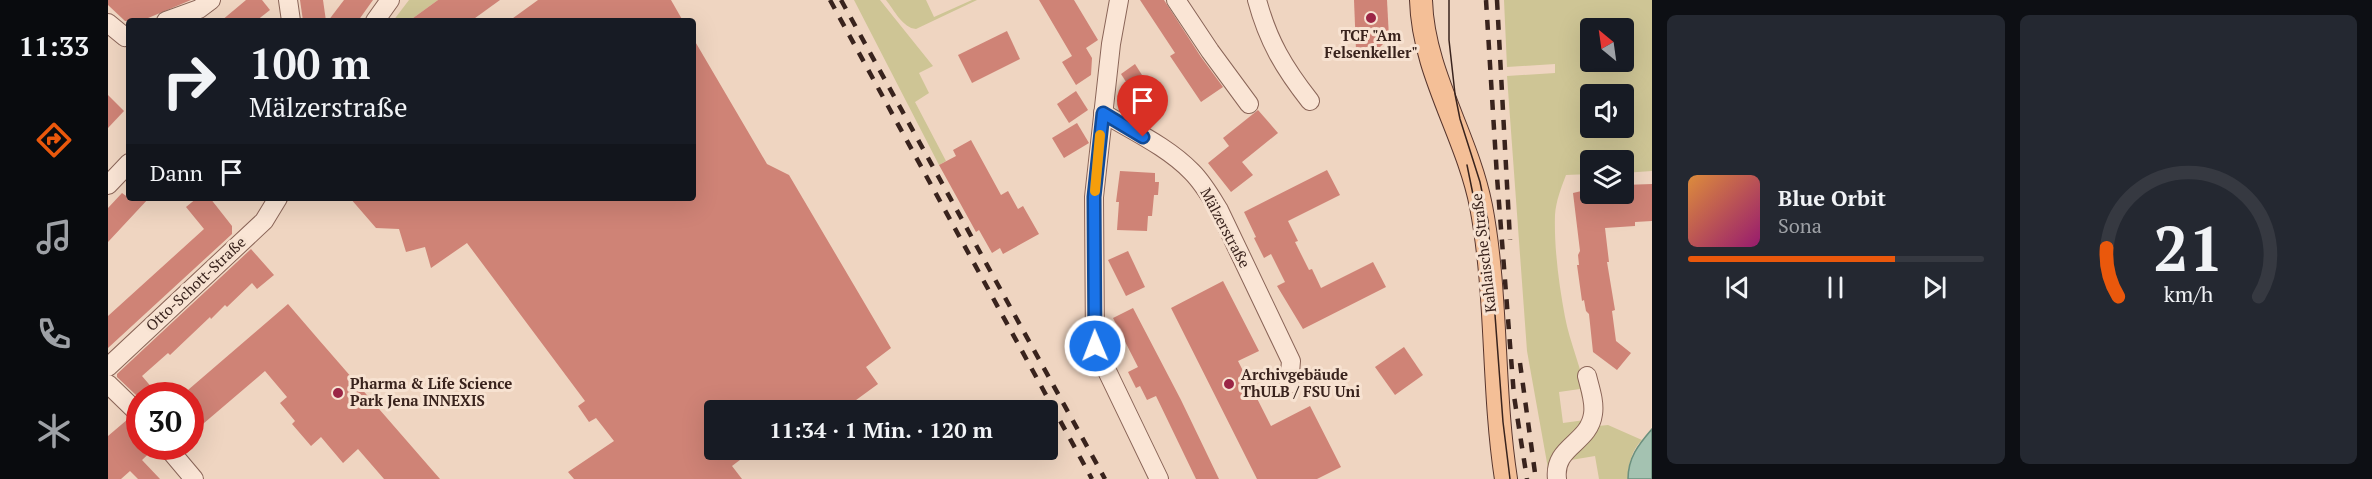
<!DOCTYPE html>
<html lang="de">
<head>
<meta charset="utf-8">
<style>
	:root { --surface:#171b24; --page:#242831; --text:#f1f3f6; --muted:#9ea1a6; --line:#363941; --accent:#ea580c }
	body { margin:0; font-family:"PT Serif",serif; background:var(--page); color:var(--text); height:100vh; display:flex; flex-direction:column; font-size:22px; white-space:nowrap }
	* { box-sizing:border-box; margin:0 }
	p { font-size:20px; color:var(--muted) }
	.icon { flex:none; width:33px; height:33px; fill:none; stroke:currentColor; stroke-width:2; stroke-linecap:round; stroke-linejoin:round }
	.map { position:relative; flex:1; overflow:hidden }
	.panel { display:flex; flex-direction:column; gap:15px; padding:15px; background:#0d0f14; width:720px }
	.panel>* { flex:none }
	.top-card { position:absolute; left:18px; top:18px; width:570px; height:183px; border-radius:6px; box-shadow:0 6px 24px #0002; background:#171b24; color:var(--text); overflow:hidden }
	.needle { width:39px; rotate:331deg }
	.tools { position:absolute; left:1472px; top:18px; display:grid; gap:12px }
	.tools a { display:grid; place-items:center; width:54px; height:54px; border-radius:6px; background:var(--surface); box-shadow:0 6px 24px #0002; font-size:30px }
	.speed { position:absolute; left:18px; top:382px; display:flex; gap:12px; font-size:30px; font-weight:700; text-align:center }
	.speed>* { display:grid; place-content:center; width:78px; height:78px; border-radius:50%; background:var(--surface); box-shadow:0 6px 24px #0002; line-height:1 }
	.speed .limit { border:9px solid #d22; background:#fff; color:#111 }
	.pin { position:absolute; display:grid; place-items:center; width:51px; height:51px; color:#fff; margin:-62px -26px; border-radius:50% 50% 50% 0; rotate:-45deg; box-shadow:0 0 6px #0007 }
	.pin .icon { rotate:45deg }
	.me { position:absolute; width:66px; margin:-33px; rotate:359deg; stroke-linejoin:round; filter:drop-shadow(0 0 4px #0008) }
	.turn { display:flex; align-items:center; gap:21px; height:126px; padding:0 24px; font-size:27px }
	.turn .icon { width:78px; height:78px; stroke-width:2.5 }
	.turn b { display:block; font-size:42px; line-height:51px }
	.then { display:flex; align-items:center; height:57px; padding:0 24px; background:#0003; gap:12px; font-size:22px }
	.panel .widget { flex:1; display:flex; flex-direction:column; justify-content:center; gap:9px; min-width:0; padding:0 21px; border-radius:9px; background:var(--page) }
	.panel .dial { align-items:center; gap:0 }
	.dial svg { height:156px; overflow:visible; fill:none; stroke:var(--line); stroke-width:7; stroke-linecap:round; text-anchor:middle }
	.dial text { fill:var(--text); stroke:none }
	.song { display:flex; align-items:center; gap:18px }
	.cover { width:72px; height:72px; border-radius:9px; background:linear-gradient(135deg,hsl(30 70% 55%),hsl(320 70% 35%)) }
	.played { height:6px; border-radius:3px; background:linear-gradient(90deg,var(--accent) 70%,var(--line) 70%) }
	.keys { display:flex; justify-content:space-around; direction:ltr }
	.panel .tiles { flex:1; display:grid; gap:15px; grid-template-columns:repeat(2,1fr) }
	.trip { position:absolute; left:596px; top:400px; width:354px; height:60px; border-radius:6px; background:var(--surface); box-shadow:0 6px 24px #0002; font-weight:700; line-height:60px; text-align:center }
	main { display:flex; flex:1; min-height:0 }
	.tabs { display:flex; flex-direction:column; width:108px; justify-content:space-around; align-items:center; background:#090b0e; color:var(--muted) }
	.tabs .icon { width:42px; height:42px }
	.tabs .on { color:var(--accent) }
	.tabs b { font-size:27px; color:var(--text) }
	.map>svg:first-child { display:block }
	.green { fill:#cec595; fill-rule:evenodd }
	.water { fill:#a4c2b1; stroke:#6b907d; stroke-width:1.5 }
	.building { fill:#cf8376 }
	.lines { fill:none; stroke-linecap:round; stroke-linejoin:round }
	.minor-casing { stroke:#8a6558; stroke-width:20 }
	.major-casing { stroke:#57352d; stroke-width:24 }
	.minor { stroke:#fae5d5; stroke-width:18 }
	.major { stroke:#f4bf97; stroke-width:22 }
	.tram { stroke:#39231d; stroke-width:1.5 }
	.rail { stroke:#39231d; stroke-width:4.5; stroke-dasharray:10 10; stroke-linecap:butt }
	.route-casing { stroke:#114b97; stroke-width:15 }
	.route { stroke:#1a73e8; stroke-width:10 }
	.slow { stroke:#f59e0b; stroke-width:10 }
	.poi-dot { fill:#9b2646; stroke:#f7e2d1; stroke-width:2 }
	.labels { text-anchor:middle; stroke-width:6; stroke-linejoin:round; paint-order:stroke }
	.poi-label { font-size:15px; font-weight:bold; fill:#39231d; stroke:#f7e2d1; text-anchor:start }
	.street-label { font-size:15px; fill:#39231d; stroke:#f7e2d1 }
</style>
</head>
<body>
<main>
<nav class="tabs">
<b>11:33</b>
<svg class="icon on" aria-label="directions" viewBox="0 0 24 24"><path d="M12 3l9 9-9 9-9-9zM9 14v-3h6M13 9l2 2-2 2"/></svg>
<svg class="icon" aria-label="music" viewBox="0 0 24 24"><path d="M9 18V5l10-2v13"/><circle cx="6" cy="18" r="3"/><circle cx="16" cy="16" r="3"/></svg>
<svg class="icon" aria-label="phone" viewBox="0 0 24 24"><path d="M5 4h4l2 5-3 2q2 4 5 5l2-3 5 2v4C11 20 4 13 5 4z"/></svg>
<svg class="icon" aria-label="climate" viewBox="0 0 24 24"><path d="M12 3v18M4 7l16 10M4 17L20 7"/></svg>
</nav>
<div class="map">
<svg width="1544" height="479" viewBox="0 0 1544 479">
	<rect width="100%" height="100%" fill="#efd5c1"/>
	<!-- green -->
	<g class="green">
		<path d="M301 0H330L301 21H285Z"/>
		<path d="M746 0H772L825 66 811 73 821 93 807 102 838 161 831 165Z"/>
		<path d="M778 0H818L826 17 864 0H869L808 29C795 28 786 10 778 0Z"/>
		<path d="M1396 0H1544V171L1515 173V160H1482V174L1458 175C1453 188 1448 201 1447 215 1446 248 1451 285 1457 317 1462 343 1473 367 1478 393L1474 398 1472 389 1451 392 1455 423 1477 420 1476 412 1479 413 1477 424 1450 451 1442 466 1441 474 1419 351 1399 76 1447 73V64L1399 67ZM1482 28H1515V62H1482ZM1482 94H1515V128H1482Z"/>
		<path d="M1500 425 1534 440C1524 449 1520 465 1520 479H1491L1487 456 1463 460 1490 426Z"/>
	</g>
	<!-- water -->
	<path class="water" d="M1544 429V479H1520C1520 458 1530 445 1544 429Z"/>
	<!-- building -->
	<g class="building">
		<path d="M0 0H83L33 21H17L0 5Z"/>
		<path d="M138 0H154L162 10 148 21H113Z"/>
		<path d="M192 0H215L218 21H195Z"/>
		<path d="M236 0H265L250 21H220Z"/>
		<path d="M330 0H392L363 21H301Z"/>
		<path d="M430 0H563L575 21H401Z"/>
		<path d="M931 0H966L990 40 978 48 984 58 983 75 968 85 954 62 964 56Z"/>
		<path d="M1032 0H1056L1093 57 1115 87 1093 102 1062 56 1067 53Z"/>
		<path d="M1246 0H1279L1281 38 1269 50H1248Z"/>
		<path d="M899 31 912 59 864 83 850 55Z"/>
		<path d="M585 38 659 164 681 175 783 348 758 367 770 384 733 411H721L712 400 697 411H606V450H645L624 466 634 479H466L460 472 506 441 488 418 481 422 470 406 477 401 359 243 323 268 317 247 298 252 291 229 268 228 242 198H585Z"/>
		<path d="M1027 64 1034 75 1020 85 1013 74Z"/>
		<path d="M968 91 980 110 961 123 949 104Z"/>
		<path d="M0 95 16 111 0 128Z"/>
		<path d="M1150 110 1170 133 1134 162 1145 175 1123 192 1100 163 1121 146 1115 138Z"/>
		<path d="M969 123 981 143 956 158 944 138Z"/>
		<path d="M863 140 893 195 900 191 910 209 915 206 931 234 895 254 892 248 884 253 871 230 868 232 831 165 848 156 845 150Z"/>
		<path d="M1219 170 1232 195 1180 221 1190 241 1187 242 1201 270 1204 269 1213 288 1265 262 1278 287 1195 329 1169 286 1177 282 1163 254 1156 258 1146 238 1148 237 1136 212Z"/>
		<path d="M1012 171 1047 173V182H1051L1050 195H1046L1044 216H1040L1039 231 1009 230 1011 202H1008Z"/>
		<path d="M1544 184V221L1527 222V226L1497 228 1501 262H1499L1507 310 1504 311 1508 341 1523 353 1509 370 1485 352 1481 314 1478 311 1476 300 1474 301 1469 265H1471L1470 255 1472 251 1465 193 1482 189V194H1515V185Z"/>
		<path d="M14 193 21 198H41L0 242V208Z"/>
		<path d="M89 198H102L124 226V234L0 348V316L96 229 78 207Z"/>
		<path d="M143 249 166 275 149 289 144 283 119 307 117 305 103 319 102 317 62 355 60 353 34 376 51 396H29L9 377V374Z"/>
		<path d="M1020 251 1037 287 1018 296 1000 260Z"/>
		<path d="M1115 281 1151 351 1130 361 1163 426 1202 406 1233 467 1209 479H1149L1063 308Z"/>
		<path d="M180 304 211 340 332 479H276L250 449 235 463 213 437 203 446 184 424 187 421 172 403 179 397 157 371 82 435V396H73Z"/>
		<path d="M1025 308 1073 400 1111 479H1088L1048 396 1039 400 1032 386 1028 388 1020 372 1030 367 1005 318Z"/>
		<path d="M1296 347 1315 375 1287 395 1267 367Z"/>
		<path d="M20 419 32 432V447H48L34 460 52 479H30L22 471 13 479H0V436Z"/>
	</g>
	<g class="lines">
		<defs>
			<g id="minor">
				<path d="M180 0 183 21"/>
				<path d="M1011 0 1003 44 986 197 987 346 1051 479"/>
				<path d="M1068 0 1102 51 1141 104"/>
				<path d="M1149 0C1160 41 1176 68 1202 101"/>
				<path d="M58 21 91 9 103 0"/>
				<path d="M267 21 282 0"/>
				<path d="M0 23 17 37 21 35"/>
				<path d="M995 113C1025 131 1060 147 1084 172 1095 183 1103 197 1111 210L1183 361 1181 384"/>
				<path d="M0 185 21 163"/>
				<path d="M0 367 156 221 170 198"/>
				<path d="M0 384 32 415"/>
				<path d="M59 447 86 479"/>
				<path d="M1449 479C1445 446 1481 444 1485 414 1487 402 1482 388 1479 376"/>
			</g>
			<path id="major" d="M1313 0C1315 73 1359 135 1373 206 1390 295 1384 389 1398 479"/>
		</defs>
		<!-- minor casing -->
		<use href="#minor" class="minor-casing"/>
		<!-- major casing -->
		<use href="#major" class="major-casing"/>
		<!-- minor -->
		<use href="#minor" class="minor"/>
		<!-- major -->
		<use href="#major" class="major"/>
		<!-- tram -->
		<g class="tram">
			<path d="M1341 0V40L1347 94 1352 119 1372 182 1380 221 1395 422 1402 479"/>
			<path d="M1359 165 1371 224 1378 302"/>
		</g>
		<!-- rail -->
		<g class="rail">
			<path d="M722 0 984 479"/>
			<path d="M733 0 997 479"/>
			<path d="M1378 0 1389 177 1406 396 1419 479"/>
			<path d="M1389 0 1402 240"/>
			<path d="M1412 363 1427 473"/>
		</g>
	</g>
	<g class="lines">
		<defs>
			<path id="route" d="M987 346 986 197 995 113 1035 137"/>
		</defs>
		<!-- route casing -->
		<use href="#route" class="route-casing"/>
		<!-- route -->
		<use href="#route" class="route"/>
		<!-- slow -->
		<path class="slow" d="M987 191 992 135"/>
	</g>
	<!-- markers -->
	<g class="poi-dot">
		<circle cx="1263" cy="18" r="6"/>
		<circle cx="1121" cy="384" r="6"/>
		<circle cx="230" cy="393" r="6"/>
	</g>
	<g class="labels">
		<!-- poi labels -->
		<g class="poi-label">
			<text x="1263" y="41" text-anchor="middle">TCF "Am<tspan x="1263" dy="17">Felsenkeller"</tspan></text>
			<text x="1133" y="380">Archivgebäude<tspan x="1133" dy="17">ThULB / FSU Uni</tspan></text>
			<text x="242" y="389">Pharma &amp; Life Science<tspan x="242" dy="17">Park Jena INNEXIS</tspan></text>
		</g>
		<!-- street labels -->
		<g class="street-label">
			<text transform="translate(1117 228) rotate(62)" y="5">Mälzerstraße</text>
			<text transform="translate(1376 253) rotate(-97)" y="5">Kahlaische Straße</text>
			<text transform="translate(88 284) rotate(-43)" y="5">Otto-Schott-Straße</text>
		</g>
	</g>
</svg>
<div class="tools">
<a><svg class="needle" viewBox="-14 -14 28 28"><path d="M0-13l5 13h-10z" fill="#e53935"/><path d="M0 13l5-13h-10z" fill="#9ea1a6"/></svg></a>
<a><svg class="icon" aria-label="sound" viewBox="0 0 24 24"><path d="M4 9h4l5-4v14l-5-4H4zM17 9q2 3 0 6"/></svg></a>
<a><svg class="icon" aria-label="layers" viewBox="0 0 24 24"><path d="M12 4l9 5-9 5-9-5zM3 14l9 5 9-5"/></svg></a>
</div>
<div class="speed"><div class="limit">30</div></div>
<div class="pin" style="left:1035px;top:137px;background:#d93025"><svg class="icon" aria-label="arrive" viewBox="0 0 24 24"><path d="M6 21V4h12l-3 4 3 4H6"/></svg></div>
<svg class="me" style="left:987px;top:346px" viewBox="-20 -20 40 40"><circle r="17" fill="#1a73e8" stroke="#fff" stroke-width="3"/><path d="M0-11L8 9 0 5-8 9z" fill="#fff"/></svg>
<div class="trip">11:34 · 1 Min. · 120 m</div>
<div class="top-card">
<div class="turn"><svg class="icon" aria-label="right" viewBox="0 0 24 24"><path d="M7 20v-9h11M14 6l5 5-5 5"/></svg><div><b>100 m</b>Mälzerstraße</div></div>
<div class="then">Dann<svg class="icon" aria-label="arrive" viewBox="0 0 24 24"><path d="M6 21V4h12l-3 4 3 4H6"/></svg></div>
</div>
</div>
<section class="panel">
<div class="tiles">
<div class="widget">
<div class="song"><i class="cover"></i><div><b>Blue Orbit</b><p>Sona</p></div></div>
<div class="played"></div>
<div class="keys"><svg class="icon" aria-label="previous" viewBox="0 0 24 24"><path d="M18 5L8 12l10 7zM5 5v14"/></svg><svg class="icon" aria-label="pause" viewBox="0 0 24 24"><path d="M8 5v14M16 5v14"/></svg><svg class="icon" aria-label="next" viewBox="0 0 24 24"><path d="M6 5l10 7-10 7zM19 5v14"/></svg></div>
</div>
<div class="widget dial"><svg viewBox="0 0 100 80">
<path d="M14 69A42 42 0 1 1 86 69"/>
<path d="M14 69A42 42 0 0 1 8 44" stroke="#ea580c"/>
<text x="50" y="56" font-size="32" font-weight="700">21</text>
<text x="50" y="72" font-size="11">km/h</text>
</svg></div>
</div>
</section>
</main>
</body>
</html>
